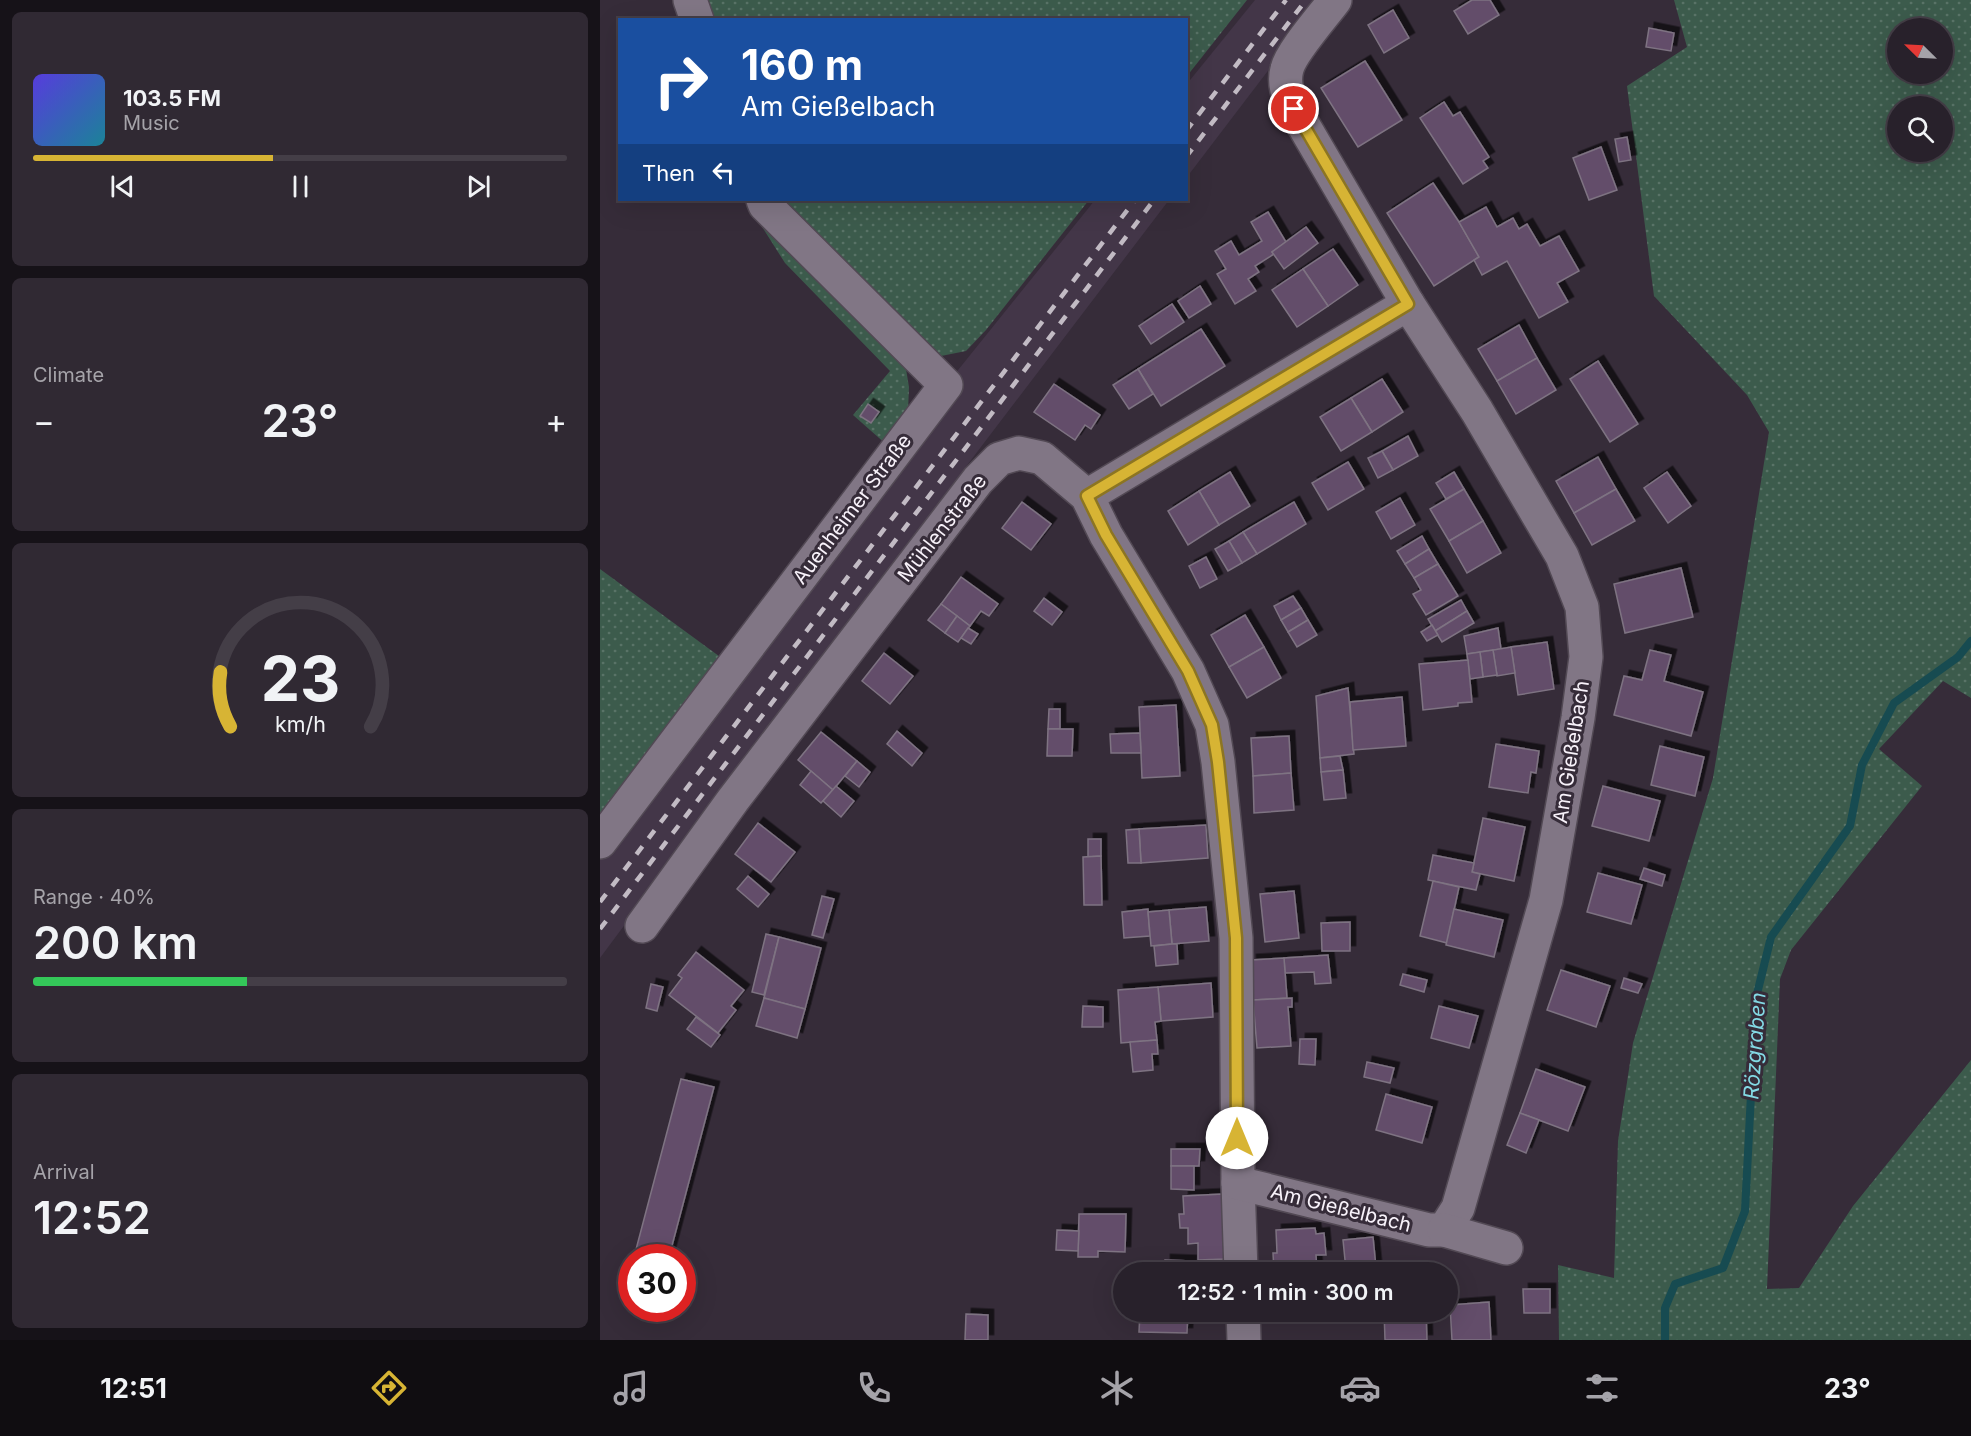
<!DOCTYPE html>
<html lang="en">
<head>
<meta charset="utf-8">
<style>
	:root { --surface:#28212b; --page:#302933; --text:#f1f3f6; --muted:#a5a3a9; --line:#443e47; --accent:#d7b434 }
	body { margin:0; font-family:Inter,sans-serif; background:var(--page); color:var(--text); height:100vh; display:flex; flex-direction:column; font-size:22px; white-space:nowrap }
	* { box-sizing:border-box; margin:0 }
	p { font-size:20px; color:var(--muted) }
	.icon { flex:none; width:33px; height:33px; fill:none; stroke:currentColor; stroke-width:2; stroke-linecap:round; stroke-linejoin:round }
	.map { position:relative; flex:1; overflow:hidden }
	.details { display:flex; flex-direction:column; gap:12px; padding:12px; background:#161218; width:600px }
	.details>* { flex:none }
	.hud { position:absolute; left:18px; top:18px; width:570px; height:183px; border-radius:0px; box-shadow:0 6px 24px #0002,0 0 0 2px var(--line); background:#1a4fa0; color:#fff; overflow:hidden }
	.needle { width:39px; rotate:294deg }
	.fabs { position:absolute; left:1287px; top:18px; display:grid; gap:12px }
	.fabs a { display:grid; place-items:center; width:66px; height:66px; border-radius:50%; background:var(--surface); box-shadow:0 6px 24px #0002,0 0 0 2px var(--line); font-size:30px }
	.speed { position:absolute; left:18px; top:1244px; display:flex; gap:12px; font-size:30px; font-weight:700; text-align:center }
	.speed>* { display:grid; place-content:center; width:78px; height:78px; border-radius:50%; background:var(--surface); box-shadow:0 6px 24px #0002,0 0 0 2px var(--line); line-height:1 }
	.speed .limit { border:9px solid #d22; background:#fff; color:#111 }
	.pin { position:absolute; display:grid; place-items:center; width:51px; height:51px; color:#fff; margin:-26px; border:3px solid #fff; border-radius:50%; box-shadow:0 2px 6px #0007 }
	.me { position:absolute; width:66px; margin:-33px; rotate:0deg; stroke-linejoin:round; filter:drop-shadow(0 0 4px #0008) }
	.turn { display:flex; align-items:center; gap:21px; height:126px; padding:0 24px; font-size:27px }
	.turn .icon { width:78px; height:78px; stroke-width:2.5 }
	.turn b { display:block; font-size:42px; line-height:51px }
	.then { display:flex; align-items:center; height:57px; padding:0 24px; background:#0003; gap:12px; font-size:22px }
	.big { font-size:45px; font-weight:600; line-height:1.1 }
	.details .widget { flex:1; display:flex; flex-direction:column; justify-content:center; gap:9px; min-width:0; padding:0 21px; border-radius:9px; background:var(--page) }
	.details .dial { align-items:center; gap:0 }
	.dial svg { height:156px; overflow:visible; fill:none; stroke:var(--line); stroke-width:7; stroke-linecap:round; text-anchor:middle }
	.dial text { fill:var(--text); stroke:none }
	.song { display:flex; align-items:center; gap:18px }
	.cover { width:72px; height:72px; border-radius:9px; background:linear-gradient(135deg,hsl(250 70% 55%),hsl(190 70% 35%)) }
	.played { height:6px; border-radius:3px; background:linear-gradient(90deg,var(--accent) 45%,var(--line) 45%) }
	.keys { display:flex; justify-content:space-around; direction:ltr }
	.heat { display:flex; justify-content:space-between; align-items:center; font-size:33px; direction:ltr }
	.charge { height:9px; border-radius:4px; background:linear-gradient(90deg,#34c759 40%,var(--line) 0) }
	.trip { position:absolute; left:513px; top:1262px; width:345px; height:60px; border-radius:30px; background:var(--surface); box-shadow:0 6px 24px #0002,0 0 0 2px var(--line); font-weight:600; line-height:60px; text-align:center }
	.dock { display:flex; height:96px; justify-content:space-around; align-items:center; background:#100d11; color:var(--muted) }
	.dock .icon { width:42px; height:42px }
	.dock .selected { color:var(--accent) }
	.dock b { font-size:27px; color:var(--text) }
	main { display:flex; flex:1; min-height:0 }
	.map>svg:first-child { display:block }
	.built { fill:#433648 }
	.grass { fill:url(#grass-dots); fill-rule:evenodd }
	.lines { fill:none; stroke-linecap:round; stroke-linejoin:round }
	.stream { stroke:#174b51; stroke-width:8 }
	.building { fill:#644e6b; stroke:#7e7382; stroke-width:1.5; filter:url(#shadow) }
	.minor-casing { stroke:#524954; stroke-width:36 }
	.minor { stroke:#817685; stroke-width:33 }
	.rail { stroke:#c2bbc4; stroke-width:4.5; stroke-dasharray:10 10; stroke-linecap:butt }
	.route-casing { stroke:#8c7522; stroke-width:15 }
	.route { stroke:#d7b434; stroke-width:10 }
	.labels { text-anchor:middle; stroke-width:6; stroke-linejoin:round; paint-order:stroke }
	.street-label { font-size:20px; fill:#f8f2fa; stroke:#362c39 }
	.water-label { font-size:21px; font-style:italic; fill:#83d9e4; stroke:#362c39 }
</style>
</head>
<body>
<main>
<section class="details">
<div class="widget">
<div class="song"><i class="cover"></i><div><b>103.5 FM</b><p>Music</p></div></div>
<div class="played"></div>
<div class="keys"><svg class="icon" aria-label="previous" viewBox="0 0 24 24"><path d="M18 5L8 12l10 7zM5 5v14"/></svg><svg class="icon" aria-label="pause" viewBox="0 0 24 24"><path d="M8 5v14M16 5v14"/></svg><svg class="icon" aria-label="next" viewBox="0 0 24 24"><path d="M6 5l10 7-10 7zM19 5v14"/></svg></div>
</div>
<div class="widget"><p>Climate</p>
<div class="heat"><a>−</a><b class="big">23°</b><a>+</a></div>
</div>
<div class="widget dial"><svg viewBox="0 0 100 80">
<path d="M14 69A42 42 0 1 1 86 69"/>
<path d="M14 69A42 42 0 0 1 9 41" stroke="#d7b434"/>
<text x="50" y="56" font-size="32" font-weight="700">23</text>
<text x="50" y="72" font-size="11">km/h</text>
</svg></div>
<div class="widget"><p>Range · 40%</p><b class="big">200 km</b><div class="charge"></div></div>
<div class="widget"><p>Arrival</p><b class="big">12:52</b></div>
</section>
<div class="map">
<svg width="1371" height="1340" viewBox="0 0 1371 1340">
	<defs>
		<pattern id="grass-dots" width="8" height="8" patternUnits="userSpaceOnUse" patternTransform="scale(1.5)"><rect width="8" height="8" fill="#3c5b4c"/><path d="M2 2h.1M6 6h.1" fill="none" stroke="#597367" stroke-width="1.8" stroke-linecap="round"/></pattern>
		<filter id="shadow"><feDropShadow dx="5.5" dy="-5.5" stdDeviation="0" flood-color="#0009"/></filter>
	</defs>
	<rect width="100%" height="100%" fill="#362c39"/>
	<!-- built -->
	<g class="built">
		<path d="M655 0H722L587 177 586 85Z"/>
		<path d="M495 200H569L349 489 0 958V842L346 385Z"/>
	</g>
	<!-- grass -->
	<g class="grass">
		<path d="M99 0H647L587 76 586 20H105Z"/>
		<path d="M1074 0H1371V698L1343 681 1279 749 1322 786 1191 950 1180 979 1167 1289 1199 1288 1253 1206 1371 1060V1340H959L958 1265 1014 1278 1018 1141 1033 1043 1113 778 1169 432 1147 395 1054 296 1027 86 1087 47ZM1298 28H1342V74H1298ZM1298 106H1342V152H1298Z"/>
		<path d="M178 200H489L386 330 366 351 341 356 183 209Z"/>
		<path d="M150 208 299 356 306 369 309 387 308 411 287 445 253 415 290 371 185 263Z"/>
		<path d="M0 569 123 659 0 821Z"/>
	</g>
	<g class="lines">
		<!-- stream -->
		<path class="stream" d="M1065 1340V1308L1075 1284 1123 1268 1145 1211 1156 998 1171 937 1250 826 1262 765 1294 703 1358 657 1371 641"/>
	</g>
	<!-- building -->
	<g class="building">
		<path d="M872 0H890L899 15 868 34 854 11Z"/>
		<path d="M793 10 809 38 784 53 768 25Z"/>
		<path d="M1049 28 1074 33 1071 51 1046 47Z"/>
		<path d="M765 61 802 120 758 147 721 88Z"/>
		<path d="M844 102 853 116 860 112 889 157 883 161 888 168 863 184 820 118Z"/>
		<path d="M1027 137 1031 160 1019 162 1015 139Z"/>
		<path d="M1001 147 1017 190 989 200 973 158Z"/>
		<path d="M833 183 859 222 879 257 834 286 787 213Z"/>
		<path d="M886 207 897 227 913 218 919 229 927 224 940 246 959 236 979 271 957 283 968 302 939 318 907 261 882 275 874 260 879 257 859 222Z"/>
		<path d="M668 212 686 242 672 252 674 254 655 266 659 272 648 279 656 291 635 304 617 274 626 269 615 251 631 241 639 255 662 241 651 222Z"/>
		<path d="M706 227 718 243 684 269 672 252Z"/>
		<path d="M733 249 758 285 728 306 703 269Z"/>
		<path d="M703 269 728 306 697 327 672 290Z"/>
		<path d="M600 286 611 304 589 318 578 301Z"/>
		<path d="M572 304 584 322 551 344 539 326Z"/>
		<path d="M919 325 937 358 897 381 878 349Z"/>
		<path d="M601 329 625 366 561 406 538 369Z"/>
		<path d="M937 358 956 390 916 414 897 381Z"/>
		<path d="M998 361 1038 424 1010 442 970 379Z"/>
		<path d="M538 369 553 394 529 409 513 385Z"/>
		<path d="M782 379 803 412 772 432 751 398Z"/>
		<path d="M454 384 500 415 491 429 485 425 475 440 434 412Z"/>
		<path d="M751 398 772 432 741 451 720 417Z"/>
		<path d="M268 404 279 412 271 423 260 416Z"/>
		<path d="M808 436 818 456 793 470 782 451Z"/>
		<path d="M782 451 793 470 778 478 768 458Z"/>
		<path d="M998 457 1016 489 974 513 956 481Z"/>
		<path d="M748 462 764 489 728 510 712 483Z"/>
		<path d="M630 472 650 506 619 525 599 491Z"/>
		<path d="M854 472 864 489 846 499 836 483Z"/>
		<path d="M1067 472 1091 506 1068 523 1044 488Z"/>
		<path d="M864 489 883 521 849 541 830 509Z"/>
		<path d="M1016 489 1035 521 992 545 974 513Z"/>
		<path d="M599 491 619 525 588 545 568 511Z"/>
		<path d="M800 498 815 525 791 539 776 512Z"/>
		<path d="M422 502 451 524 431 550 402 528Z"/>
		<path d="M694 502 706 524 657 554 643 532Z"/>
		<path d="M883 521 901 553 867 573 849 541Z"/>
		<path d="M643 532 657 554 642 563 629 541Z"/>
		<path d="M822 536 829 549 805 564 797 551Z"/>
		<path d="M629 541 642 563 628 571 615 549Z"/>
		<path d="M829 549 838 564 814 578 805 564Z"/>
		<path d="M606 557 617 579 600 588 589 566Z"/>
		<path d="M838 564 858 596 826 615 813 594 821 590 814 578Z"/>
		<path d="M1081 568 1093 617 1025 633 1014 584Z"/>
		<path d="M361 577 398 604 389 616 381 611 370 626 341 604Z"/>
		<path d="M693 596 701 608 681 620 674 606Z"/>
		<path d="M444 598 462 612 452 625 434 611Z"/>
		<path d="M861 600 867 611 835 631 828 619Z"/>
		<path d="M341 604 357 616 345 633 328 620Z"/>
		<path d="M701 608 708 620 688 632 681 620Z"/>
		<path d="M867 611 874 623 842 642 835 631Z"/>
		<path d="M645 615 664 647 629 667 611 635Z"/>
		<path d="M357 616 370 626 358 642 345 633Z"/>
		<path d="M708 620 717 635 697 647 688 632Z"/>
		<path d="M832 625 838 635 827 641 821 632Z"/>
		<path d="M368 628 378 634 371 644 361 638Z"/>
		<path d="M898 628 901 649 867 654 864 636Z"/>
		<path d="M947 642 954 689 918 695 911 647Z"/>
		<path d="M664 647 681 678 647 698 629 667Z"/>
		<path d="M911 647 915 673 897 676 893 650Z"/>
		<path d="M893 650 897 675 883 677 880 652Z"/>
		<path d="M1050 650 1071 655 1064 681 1103 692 1091 736 1014 715 1024 676 1042 680Z"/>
		<path d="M880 652 883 677 870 679 867 654Z"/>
		<path d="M284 653 313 676 290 704 262 681Z"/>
		<path d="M868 660 872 702 858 703V706L823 710 819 664Z"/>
		<path d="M748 688 754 754 720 758 716 696Z"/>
		<path d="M802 697 806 746 753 750 750 702Z"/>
		<path d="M576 705 580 776 542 778 539 707Z"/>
		<path d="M449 709H460V729H448Z"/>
		<path d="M448 729H473L472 756H447Z"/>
		<path d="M297 731 322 753 312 766 287 744Z"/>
		<path d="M221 732 257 761 233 790 198 760Z"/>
		<path d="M540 733 541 753H511L510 734Z"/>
		<path d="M689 736 691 773 653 776 651 738Z"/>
		<path d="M896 744 939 751 936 773 931 772 928 793 889 787Z"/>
		<path d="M1060 746 1104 757 1095 796 1051 785Z"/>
		<path d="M740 756 743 770 721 772 720 758Z"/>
		<path d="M257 761 270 772 259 787 245 776Z"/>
		<path d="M743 770 746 798 724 800 721 772Z"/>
		<path d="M211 771 233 790 221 803 200 785Z"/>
		<path d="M691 773 694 810 654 813 653 776Z"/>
		<path d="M236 786 254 801 241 817 223 801Z"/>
		<path d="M1003 786 1060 801 1049 841 992 826Z"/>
		<path d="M883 818 925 827 914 881 872 872Z"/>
		<path d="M158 823 195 852 171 882 135 854Z"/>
		<path d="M606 825 608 858 541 863 539 829Z"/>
		<path d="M539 829 541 863H528L526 830Z"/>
		<path d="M488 839H501V856L488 857Z"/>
		<path d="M833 855 874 863 872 872 880 874 876 890 828 880Z"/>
		<path d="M501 856 502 905H484L483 857Z"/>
		<path d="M1044 868 1065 875 1062 886 1040 879Z"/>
		<path d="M998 873 1042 885 1031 924 987 912Z"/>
		<path d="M148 876 169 894 158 907 137 889Z"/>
		<path d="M833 881 859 887 847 943 820 936Z"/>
		<path d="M694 891 699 938 665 942 660 894Z"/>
		<path d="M222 896 234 899 223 938 212 935Z"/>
		<path d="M606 907 609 941 572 944 569 910Z"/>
		<path d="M548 909 550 936 524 938 522 912Z"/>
		<path d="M854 909 903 920 894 957 846 945Z"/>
		<path d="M569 910 572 944 551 946 548 912Z"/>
		<path d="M750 922V951H722L721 923Z"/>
		<path d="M166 934 179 937 164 995 152 992Z"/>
		<path d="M179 937 221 948 205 1009 164 998Z"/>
		<path d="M572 944H577L578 964 556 966 554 946Z"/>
		<path d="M96 952 144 990 131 1006 136 1010 118 1033 69 995 82 978 78 975Z"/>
		<path d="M728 955 731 983 715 984 714 972 685 973 684 958Z"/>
		<path d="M684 958 687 998 653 1000 651 960Z"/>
		<path d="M961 970 1010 986 996 1027 947 1010Z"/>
		<path d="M803 974 827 980 824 992 800 985Z"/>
		<path d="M1024 978 1042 984 1038 993 1021 988Z"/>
		<path d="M611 983 613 1017 561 1021 558 987Z"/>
		<path d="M51 984 63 987 57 1011 46 1008Z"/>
		<path d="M558 987 561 1021 555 1022 557 1040 521 1043 518 990Z"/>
		<path d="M164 998 205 1009 197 1038 156 1026Z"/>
		<path d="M692 998V1007H688L691 1046 657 1048 653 1000Z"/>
		<path d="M483 1006 503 1007V1027H482Z"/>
		<path d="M839 1006 878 1016 869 1048 831 1038Z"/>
		<path d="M96 1017 120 1035 111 1047 87 1029Z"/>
		<path d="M700 1039H716L715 1065 699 1064Z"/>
		<path d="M557 1040 558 1054H552L553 1070 533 1072 530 1042Z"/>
		<path d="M767 1062 794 1068 790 1083 764 1077Z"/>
		<path d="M936 1069 985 1087 968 1131 920 1113Z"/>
		<path d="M81 1079 114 1087 69 1257H34Z"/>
		<path d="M786 1094 832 1107 822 1143 776 1130Z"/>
		<path d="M920 1113 939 1120 926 1153 907 1145Z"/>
		<path d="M571 1149H600L599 1166H571Z"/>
		<path d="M571 1166H594V1190L571 1189Z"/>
		<path d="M623 1194 626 1259 598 1260V1243L588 1244V1228H580L579 1214H584L583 1196Z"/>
		<path d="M479 1214H526L525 1252 498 1251V1257H478Z"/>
		<path d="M715 1228 716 1234 724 1233 726 1255H716L717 1272H674L673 1253H677L676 1230Z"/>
		<path d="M457 1230 479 1231 478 1251 456 1250Z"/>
		<path d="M773 1237 776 1267 746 1270 743 1240Z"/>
		<path d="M565 1260 591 1261 590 1272H565Z"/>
		<path d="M923 1289H950V1313H924Z"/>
		<path d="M889 1302 891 1340H852L850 1305Z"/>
		<path d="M540 1311H588L587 1333 539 1332Z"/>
		<path d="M784 1311H826L827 1340H785Z"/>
		<path d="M366 1314 388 1315V1340H365Z"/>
	</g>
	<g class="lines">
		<defs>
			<g id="minor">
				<path d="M90 0 97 20"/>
				<path d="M487 496 808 304 694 109C688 96 683 83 687 69 691 52 724 15 735 0"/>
				<path d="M0 842 346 385 165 205 163 200"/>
				<path d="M42 926 133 800 378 480 399 459 419 453 442 458 487 496 506 535 588 671 612 725 618 762 636 938 638 1183 641 1272"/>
				<path d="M638 1183 829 1230H844L858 1208 946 900 978 718 986 657 982 607 962 556 877 411 808 304"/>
				<path d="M844 1230 906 1248"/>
				<path d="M643 1311 644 1340"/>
			</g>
		</defs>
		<!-- minor casing -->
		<use href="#minor" class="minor-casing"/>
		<!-- minor -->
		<use href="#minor" class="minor"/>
		<!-- rail -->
		<g class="rail">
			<path d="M586 131 686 0"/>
			<path d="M586 157 706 0"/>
			<path d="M0 902 535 200"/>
			<path d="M0 929 554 200"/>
		</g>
	</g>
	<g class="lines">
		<defs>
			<path id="route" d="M637 1138 636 938 618 762 612 725 588 671 506 535 487 496 808 304 694 109"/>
		</defs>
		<!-- route casing -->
		<use href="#route" class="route-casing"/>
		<!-- route -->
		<use href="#route" class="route"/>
	</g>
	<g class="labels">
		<!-- street labels -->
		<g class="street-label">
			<text transform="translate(252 509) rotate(-53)" y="7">Auenheimer Straße</text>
			<text transform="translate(342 528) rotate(-52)" y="7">Mühlenstraße</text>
			<text transform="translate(971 752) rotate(-81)" y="7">Am Gießelbach</text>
			<text transform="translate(741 1208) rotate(14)" y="7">Am Gießelbach</text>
		</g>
		<!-- water labels -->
		<g class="water-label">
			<text transform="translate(1155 1046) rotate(-86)" y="7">Rözgraben</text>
		</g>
	</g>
</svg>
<div class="fabs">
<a><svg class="needle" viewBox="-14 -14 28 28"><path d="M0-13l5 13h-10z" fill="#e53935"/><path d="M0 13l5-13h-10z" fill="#a5a3a9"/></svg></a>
<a><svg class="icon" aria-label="search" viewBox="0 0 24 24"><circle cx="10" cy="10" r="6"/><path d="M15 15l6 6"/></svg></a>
</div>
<div class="speed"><div class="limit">30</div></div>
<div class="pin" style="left:694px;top:109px;background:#d93025"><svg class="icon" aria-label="arrive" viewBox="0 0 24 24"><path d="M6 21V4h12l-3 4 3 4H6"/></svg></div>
<svg class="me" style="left:637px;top:1138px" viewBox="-20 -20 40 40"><circle r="19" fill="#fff"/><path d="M0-13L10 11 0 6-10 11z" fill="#d7b434"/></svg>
<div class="trip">12:52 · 1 min · 300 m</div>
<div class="hud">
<div class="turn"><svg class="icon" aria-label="right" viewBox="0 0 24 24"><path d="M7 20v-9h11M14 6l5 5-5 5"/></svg><div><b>160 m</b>Am Gießelbach</div></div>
<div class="then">Then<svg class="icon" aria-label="left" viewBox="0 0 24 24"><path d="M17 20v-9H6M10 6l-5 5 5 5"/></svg></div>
</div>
</div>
</main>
<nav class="dock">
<b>12:51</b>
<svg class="icon selected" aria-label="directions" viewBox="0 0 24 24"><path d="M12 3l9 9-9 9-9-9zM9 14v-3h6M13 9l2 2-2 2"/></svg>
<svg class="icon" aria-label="music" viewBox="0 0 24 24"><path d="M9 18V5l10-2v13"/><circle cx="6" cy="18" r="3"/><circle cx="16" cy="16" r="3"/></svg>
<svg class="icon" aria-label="phone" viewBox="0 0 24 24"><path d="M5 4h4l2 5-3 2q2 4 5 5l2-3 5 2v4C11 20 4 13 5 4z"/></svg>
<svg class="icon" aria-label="climate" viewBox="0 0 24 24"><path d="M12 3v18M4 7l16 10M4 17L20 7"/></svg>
<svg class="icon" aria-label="car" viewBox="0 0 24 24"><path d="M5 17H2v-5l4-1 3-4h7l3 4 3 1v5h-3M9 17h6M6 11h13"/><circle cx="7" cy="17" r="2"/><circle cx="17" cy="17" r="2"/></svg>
<svg class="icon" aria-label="filters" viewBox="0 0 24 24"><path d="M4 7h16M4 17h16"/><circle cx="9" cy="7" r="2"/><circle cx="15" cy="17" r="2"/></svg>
<b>23°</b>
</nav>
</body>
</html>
